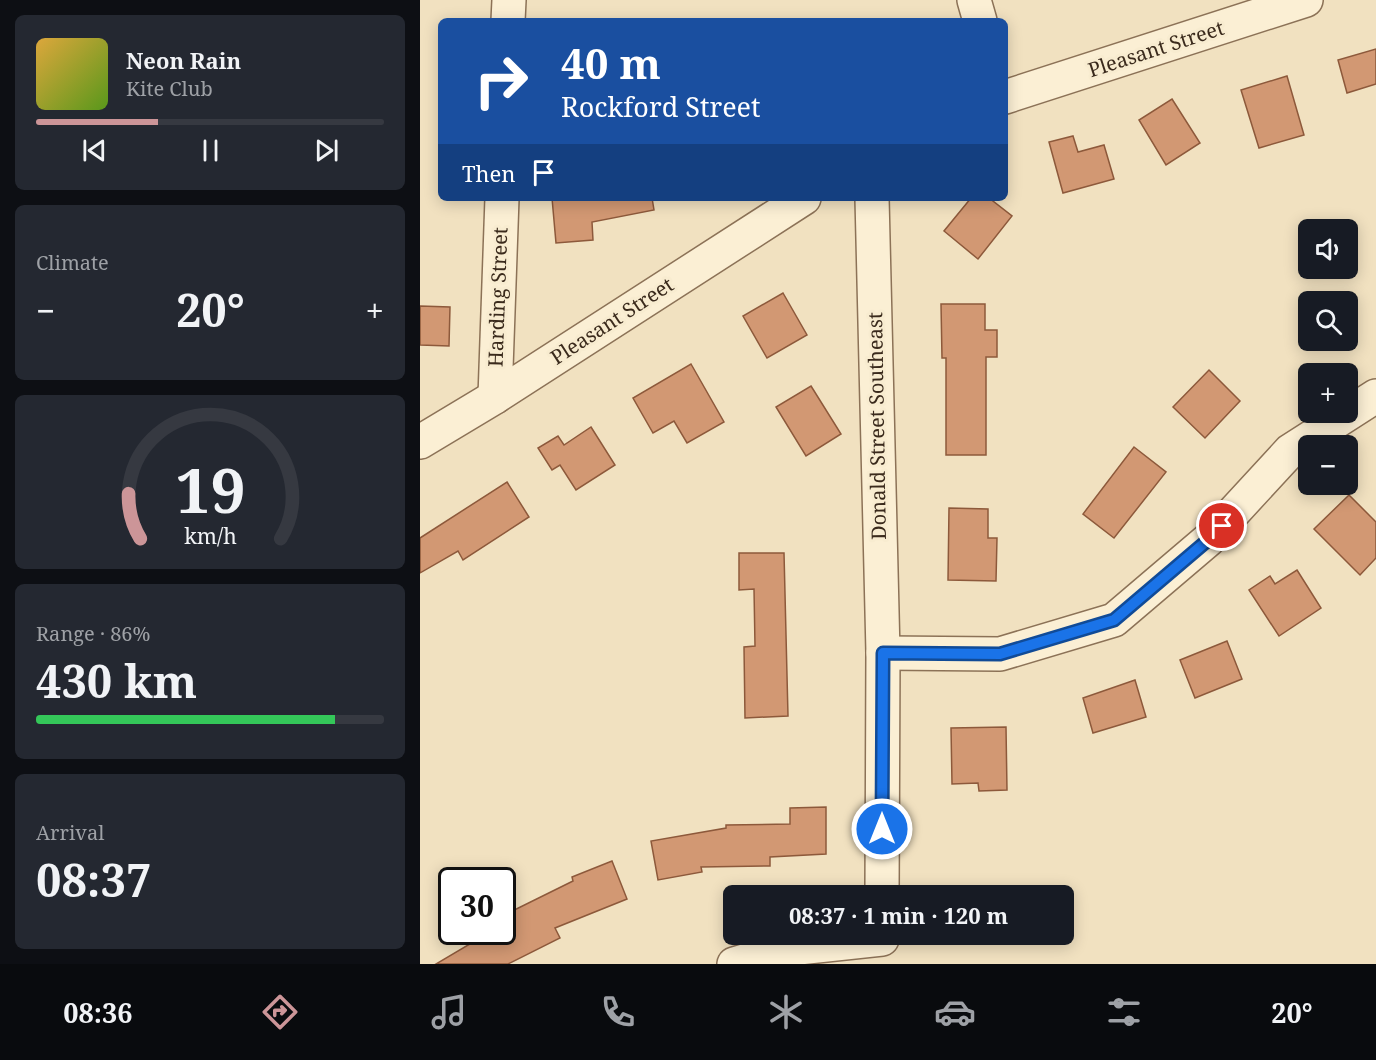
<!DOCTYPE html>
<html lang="en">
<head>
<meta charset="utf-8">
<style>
	:root { --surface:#171b24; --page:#242831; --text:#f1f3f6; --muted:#9ea1a6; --line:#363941; --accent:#cc9598 }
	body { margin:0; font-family:"Noto Serif",serif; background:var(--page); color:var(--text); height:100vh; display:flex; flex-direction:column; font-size:22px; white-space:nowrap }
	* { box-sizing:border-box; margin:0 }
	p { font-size:20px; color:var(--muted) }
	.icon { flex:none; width:33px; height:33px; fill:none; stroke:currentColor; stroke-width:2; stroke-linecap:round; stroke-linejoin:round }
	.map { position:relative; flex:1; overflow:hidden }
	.sheet { display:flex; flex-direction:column; gap:15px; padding:15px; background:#0d0f14; width:420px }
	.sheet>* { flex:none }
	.top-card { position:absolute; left:18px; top:18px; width:570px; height:183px; border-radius:9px; box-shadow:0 3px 15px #0003; background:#1a4fa0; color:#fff; overflow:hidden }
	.buttons { position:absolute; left:878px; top:219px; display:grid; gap:12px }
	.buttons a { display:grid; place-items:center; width:60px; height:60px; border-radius:9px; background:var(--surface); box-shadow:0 3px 15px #0003; font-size:30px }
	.speed { position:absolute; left:18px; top:867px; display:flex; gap:12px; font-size:30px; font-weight:700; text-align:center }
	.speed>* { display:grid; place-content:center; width:78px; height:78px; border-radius:50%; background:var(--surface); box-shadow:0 3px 15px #0003; line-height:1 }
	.speed .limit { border:3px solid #111; border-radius:9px; background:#fff; color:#111 }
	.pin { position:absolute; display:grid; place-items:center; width:51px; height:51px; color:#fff; margin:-26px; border:3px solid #fff; border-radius:50%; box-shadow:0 2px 6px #0007 }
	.me { position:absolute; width:66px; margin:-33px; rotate:0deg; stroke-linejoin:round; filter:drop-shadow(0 0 4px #0008) }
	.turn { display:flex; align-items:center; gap:21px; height:126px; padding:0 24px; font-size:27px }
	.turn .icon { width:78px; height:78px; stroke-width:2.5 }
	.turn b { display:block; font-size:42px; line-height:51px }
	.then { display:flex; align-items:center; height:57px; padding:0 24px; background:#0003; gap:12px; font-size:22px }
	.big { font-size:45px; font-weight:700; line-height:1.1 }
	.sheet .tile { flex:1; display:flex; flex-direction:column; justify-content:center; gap:9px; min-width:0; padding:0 21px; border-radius:9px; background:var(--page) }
	.sheet .dial { align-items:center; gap:0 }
	.dial svg { height:156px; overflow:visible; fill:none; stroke:var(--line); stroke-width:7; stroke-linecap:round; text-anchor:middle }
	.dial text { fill:var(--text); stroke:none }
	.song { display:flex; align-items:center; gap:18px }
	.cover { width:72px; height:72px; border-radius:9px; background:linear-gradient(135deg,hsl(40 70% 55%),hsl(90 70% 35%)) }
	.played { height:6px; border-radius:3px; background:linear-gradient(90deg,var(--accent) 35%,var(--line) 35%) }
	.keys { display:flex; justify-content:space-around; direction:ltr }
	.heat { display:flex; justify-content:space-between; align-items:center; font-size:33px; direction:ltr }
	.charge { height:9px; border-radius:4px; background:linear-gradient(90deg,#34c759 86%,var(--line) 0) }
	.trip { position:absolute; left:303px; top:885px; width:351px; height:60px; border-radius:9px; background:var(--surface); box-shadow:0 3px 15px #0003; font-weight:700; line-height:60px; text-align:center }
	.dock { display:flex; height:96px; justify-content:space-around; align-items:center; background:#090b0e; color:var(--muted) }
	.dock .icon { width:42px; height:42px }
	.dock .current { color:var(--accent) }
	.dock b { font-size:27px; color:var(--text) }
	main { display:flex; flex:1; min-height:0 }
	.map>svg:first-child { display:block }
	.building { fill:#d29873; stroke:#8d593b; stroke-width:1.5 }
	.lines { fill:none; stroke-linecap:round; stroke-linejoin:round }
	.minor-casing { stroke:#8c7257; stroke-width:36 }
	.tertiary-casing { stroke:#8c7257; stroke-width:36 }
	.minor { stroke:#fbefd4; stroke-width:33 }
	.tertiary { stroke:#fbefd4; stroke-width:33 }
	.route-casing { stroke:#114b97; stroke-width:15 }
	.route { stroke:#1a73e8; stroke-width:10 }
	.labels { text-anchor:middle; stroke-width:6; stroke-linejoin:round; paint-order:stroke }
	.street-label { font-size:20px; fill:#3a2a1c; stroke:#f8ecd0 }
</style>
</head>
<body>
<main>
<section class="sheet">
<div class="tile">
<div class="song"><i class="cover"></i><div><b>Neon Rain</b><p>Kite Club</p></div></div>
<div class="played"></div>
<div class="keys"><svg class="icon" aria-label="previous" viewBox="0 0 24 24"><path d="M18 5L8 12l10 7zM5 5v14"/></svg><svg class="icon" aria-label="pause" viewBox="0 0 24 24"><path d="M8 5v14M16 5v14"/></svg><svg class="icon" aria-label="next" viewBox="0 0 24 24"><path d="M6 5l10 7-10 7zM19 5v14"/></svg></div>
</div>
<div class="tile"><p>Climate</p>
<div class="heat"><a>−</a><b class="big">20°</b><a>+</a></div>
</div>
<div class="tile dial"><svg viewBox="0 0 100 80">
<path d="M14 69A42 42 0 1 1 86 69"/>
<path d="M14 69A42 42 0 0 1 8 46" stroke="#cc9598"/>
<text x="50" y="56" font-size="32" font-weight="700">19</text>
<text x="50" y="72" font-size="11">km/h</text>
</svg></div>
<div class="tile"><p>Range · 86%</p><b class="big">430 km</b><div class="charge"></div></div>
<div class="tile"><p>Arrival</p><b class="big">08:37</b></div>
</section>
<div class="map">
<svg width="956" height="964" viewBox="0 0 956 964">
	<rect width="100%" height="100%" fill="#f1e1c0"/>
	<!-- building -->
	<g class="building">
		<path d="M956 49V84L927 93 918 60Z"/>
		<path d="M867 76 884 135 839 148 821 90Z"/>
		<path d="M752 99 780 143 746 165 719 120Z"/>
		<path d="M653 136 658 152 684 145 694 179 643 193 629 142Z"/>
		<path d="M132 198H232L234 210 172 222 173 240 136 243Z"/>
		<path d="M551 198H569L592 216 558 259 524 231Z"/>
		<path d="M363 293 387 335 347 358 323 316Z"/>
		<path d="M521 304H565V330H577V357H566V455H526V358H522Z"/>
		<path d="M0 306 30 307 29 346 0 345Z"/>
		<path d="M271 364 304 422 267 443 254 421 233 433 213 398Z"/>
		<path d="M789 370 820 401 785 438 753 407Z"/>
		<path d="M391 386 421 434 386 456 356 407Z"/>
		<path d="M171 427 195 465 156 490 140 465 132 470 118 448 138 436 144 445Z"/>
		<path d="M714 447 746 472 694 538 663 514Z"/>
		<path d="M87 482 109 517 43 560 38 551 0 573V538Z"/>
		<path d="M929 495 956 522V558L940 575 894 529Z"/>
		<path d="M529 508 568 509V538H577L576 581 528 580Z"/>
		<path d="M319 553H364L368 716 325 718 324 647 335 646 334 589 319 590Z"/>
		<path d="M877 570 901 608 859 636 829 590 850 576 855 584Z"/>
		<path d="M807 641 822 679 775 698 760 660Z"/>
		<path d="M715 680 726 717 673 733 663 698Z"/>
		<path d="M586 727 587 790 559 791 558 783 532 784 531 728Z"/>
		<path d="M406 807V854L350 857V866L281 867 282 872 238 880 231 841 306 828V825L370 824V808Z"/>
		<path d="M192 861 207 899 135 928 140 938 88 964H16L70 932H82V916L153 881 152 877Z"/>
	</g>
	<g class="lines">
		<defs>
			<g id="minor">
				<path d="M554 0 560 21"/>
				<path d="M88 21 89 0"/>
				<path d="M452 198 463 653 462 896"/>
				<path d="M75 397 82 198"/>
				<path d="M463 653 580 654 694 620 788 540 870 451 956 396"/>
				<path d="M314 964 361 950 462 939V934"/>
			</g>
			<g id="tertiary">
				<path d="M585 97 886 0"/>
				<path d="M0 442 75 397 384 198"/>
			</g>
		</defs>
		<!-- minor casing -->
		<use href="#minor" class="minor-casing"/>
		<!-- tertiary casing -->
		<use href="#tertiary" class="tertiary-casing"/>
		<!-- minor -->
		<use href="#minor" class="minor"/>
		<!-- tertiary -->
		<use href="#tertiary" class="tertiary"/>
	</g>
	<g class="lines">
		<defs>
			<path id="route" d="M462 829 463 653 580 654 694 620 788 540 802 526"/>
		</defs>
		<!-- route casing -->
		<use href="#route" class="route-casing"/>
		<!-- route -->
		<use href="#route" class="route"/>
	</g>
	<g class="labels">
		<!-- street labels -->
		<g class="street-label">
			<text transform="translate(736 49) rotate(-18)" y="7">Pleasant Street</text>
			<text transform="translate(78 297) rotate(-88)" y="7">Harding Street</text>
			<text transform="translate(192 321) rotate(-33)" y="7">Pleasant Street</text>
			<text transform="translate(457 426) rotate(-91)" y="7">Donald Street Southeast</text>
		</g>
	</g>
</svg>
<div class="buttons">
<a><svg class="icon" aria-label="sound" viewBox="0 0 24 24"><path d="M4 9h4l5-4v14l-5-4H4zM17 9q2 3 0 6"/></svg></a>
<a><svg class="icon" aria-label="search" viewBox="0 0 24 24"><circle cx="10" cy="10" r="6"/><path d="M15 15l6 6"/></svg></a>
<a>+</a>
<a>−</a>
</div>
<div class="speed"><div class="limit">30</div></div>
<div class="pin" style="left:802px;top:526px;background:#d93025"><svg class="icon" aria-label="arrive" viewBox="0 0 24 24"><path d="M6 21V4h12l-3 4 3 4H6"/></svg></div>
<svg class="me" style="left:462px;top:829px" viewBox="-20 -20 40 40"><circle r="17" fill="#1a73e8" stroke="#fff" stroke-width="3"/><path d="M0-11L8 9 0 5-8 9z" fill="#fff"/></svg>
<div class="trip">08:37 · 1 min · 120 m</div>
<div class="top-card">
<div class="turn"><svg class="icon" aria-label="right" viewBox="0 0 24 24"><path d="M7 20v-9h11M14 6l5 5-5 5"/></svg><div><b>40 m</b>Rockford Street</div></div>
<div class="then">Then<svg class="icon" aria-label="arrive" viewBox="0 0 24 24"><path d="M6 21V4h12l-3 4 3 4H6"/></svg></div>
</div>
</div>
</main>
<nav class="dock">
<b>08:36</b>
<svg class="icon current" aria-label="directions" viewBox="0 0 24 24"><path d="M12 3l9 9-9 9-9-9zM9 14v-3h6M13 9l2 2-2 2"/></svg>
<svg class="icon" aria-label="music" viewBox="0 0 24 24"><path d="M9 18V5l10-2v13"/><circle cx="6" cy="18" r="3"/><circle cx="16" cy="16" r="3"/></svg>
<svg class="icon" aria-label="phone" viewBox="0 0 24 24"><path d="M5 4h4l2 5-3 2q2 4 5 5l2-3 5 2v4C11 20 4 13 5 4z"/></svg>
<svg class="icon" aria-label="climate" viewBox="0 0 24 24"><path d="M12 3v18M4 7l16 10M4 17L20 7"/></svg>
<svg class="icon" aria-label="car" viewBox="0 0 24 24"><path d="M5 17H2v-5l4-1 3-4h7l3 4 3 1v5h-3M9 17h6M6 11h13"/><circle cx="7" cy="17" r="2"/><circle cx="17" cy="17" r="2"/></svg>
<svg class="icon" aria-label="filters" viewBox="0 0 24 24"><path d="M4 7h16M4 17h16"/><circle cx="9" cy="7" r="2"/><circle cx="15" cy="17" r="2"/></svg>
<b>20°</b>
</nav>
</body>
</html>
